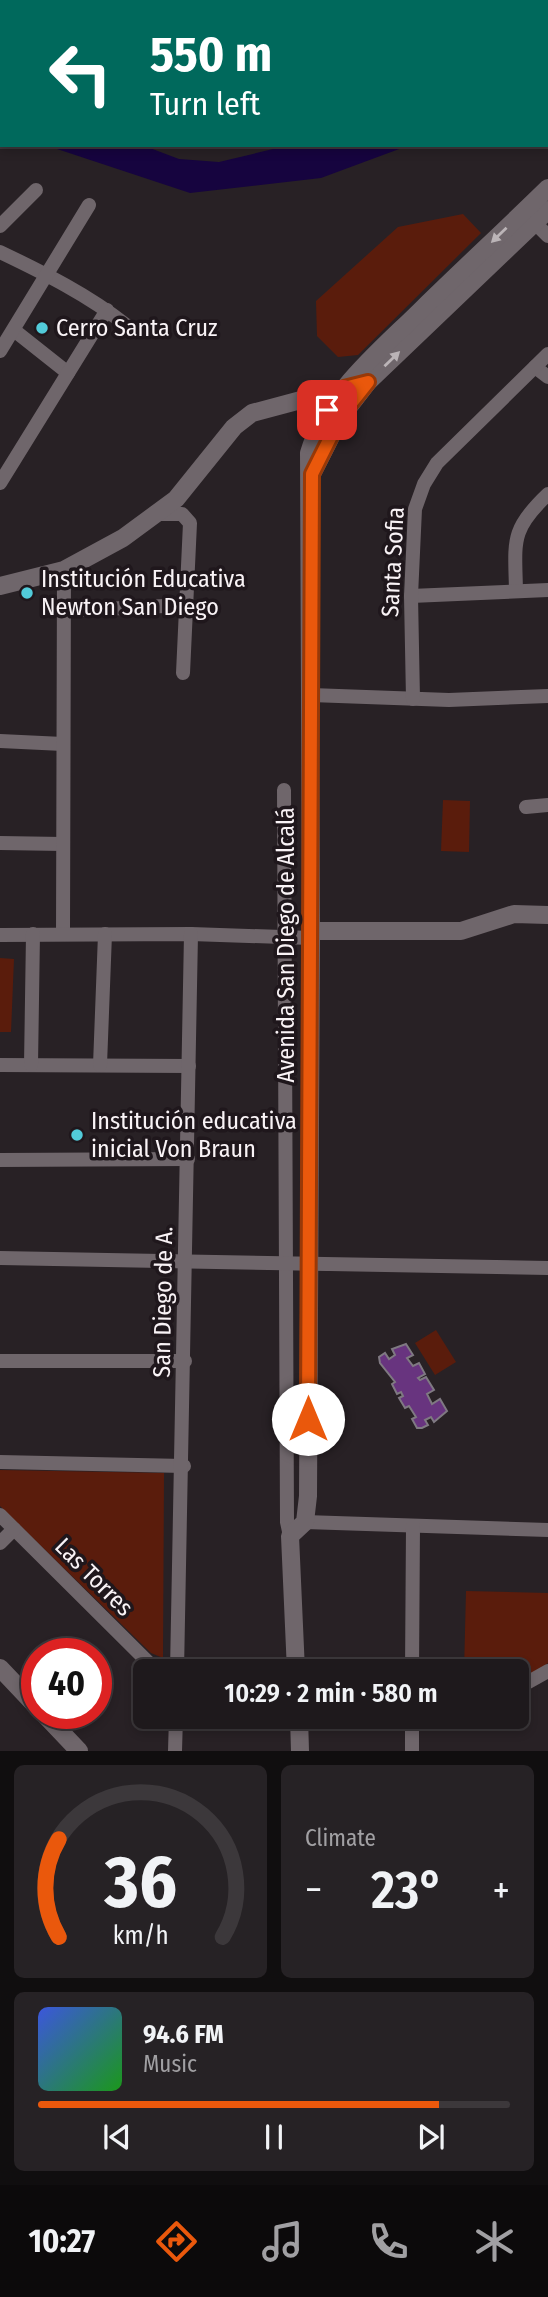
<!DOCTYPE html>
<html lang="en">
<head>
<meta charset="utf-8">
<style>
	:root { --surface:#1e191c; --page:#262225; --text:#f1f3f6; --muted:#a1a0a3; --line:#3c383b; --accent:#ea580c }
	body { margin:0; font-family:"Fira Sans Condensed",sans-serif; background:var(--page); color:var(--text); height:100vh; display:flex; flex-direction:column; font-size:26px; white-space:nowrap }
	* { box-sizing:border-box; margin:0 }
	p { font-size:23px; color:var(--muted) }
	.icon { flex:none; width:38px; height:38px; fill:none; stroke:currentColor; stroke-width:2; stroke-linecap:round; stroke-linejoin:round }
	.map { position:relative; height:1751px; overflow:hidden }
	.sheet { display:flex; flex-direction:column; gap:14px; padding:14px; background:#100e0f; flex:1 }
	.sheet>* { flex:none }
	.guide { position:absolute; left:0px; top:0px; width:550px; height:147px; box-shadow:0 4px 10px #0003,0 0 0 2px var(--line); background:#00695c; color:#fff; overflow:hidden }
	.speed { position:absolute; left:21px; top:1638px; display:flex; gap:14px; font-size:35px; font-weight:700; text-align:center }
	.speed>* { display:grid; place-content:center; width:91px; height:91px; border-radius:50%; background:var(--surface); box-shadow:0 4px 10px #0003,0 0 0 2px var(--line); line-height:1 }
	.speed .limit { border:10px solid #d22; background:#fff; color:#111 }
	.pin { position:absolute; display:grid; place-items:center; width:60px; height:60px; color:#fff; margin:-30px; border-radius:14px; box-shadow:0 4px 10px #0006 }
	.me { position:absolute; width:77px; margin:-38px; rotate:0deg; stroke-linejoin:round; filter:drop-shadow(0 0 5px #0008) }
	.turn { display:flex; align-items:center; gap:24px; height:147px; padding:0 35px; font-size:32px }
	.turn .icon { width:91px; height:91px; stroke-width:2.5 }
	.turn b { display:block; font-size:49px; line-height:60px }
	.big { font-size:52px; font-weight:600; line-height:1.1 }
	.sheet .card { flex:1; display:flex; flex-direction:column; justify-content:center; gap:10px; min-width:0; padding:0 24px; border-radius:10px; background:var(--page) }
	.sheet .dial { align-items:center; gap:0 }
	.dial svg { height:182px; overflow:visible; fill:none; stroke:var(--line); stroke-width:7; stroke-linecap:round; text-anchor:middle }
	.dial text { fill:var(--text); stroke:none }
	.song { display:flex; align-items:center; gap:21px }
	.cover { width:84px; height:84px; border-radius:10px; background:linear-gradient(135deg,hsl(230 70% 55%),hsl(120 70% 35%)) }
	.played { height:7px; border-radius:4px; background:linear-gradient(90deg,var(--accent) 85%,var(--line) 85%) }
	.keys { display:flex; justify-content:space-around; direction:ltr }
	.heat { display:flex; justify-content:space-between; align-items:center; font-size:38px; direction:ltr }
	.sheet .tiles { flex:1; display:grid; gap:14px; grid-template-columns:1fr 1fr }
	.card:last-child { grid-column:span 2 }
	.trip { position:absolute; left:133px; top:1659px; width:396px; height:70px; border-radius:10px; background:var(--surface); box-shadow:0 4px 10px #0003,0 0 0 2px var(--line); font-weight:600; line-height:70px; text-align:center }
	.tabs { display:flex; height:112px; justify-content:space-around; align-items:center; background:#0c0a0b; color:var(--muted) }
	.tabs .icon { width:49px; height:49px }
	.tabs .on { color:var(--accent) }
	.tabs b { font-size:32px; color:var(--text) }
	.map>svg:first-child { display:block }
	.green { fill:#5a1c0c }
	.water { fill:#16043f }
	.building { fill:#68347f; stroke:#7f7982; stroke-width:2 }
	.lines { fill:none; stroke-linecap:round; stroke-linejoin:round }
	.minor { stroke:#6f666b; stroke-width:14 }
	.tertiary { stroke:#6f666b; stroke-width:18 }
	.oneway { fill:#bbb4b7 }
	.route-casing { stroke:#983908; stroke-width:18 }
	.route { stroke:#ea580c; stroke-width:12 }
	.poi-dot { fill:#52cbd9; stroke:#1f171c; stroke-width:2.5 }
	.labels { text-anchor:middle; stroke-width:7; stroke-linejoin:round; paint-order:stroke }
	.poi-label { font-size:24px; fill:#f9f3f6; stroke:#1f171c; text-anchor:start }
	.street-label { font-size:24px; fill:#f9f3f6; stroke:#1f171c }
</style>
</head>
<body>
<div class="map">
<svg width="548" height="1751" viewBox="0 0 548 1751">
	<rect width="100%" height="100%" fill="#282125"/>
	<!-- green -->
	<g class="green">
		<path d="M463 214 481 233 358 355 338 357 317 336 316 301 398 227Z"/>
		<path d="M443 800 470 801 469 852 441 851Z"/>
		<path d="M0 958 14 959 11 1032H0Z"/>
		<path d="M436 1330 456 1362 435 1375 415 1343Z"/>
		<path d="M0 1470 164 1473 163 1658 151 1653 0 1506Z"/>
		<path d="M466 1591 548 1593V1663L527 1679 516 1682V1671H464Z"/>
	</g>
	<!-- water -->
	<path class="water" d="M45 145H142L179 159 219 162 290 145H410L321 178 190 193Z"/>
	<!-- building -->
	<path class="building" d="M406 1344 413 1355 407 1358 413 1366 419 1363 425 1374 418 1378 420 1380 426 1377 434 1390 427 1394 432 1404 440 1399 447 1411 434 1422 431 1417 425 1420 428 1425 422 1428H417L412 1419 416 1417 409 1406 405 1408 399 1398 403 1396 401 1392 397 1394 392 1384 395 1382 380 1363 379 1357 385 1353 389 1359 395 1355 392 1349Z"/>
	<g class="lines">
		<!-- minor -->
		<g class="minor">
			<path d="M26 0 28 2"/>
			<path d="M500 2 503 0"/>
			<path d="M529 217 548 236"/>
			<path d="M0 226 36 190"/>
			<path d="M0 252C44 273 88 295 126 325"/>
			<path d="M15 331 68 373"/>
			<path d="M0 351 89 205"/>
			<path d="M535 367 548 377"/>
			<path d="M0 483 107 310"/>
			<path d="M156 514H182L190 523 183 673"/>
			<path d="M516 591C515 541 510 530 548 494"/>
			<path d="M411 596 548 590"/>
			<path d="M63 611 185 605"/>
			<path d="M311 695 449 700 548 696"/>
			<path d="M413 699 411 596 415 509 424 484 437 463 548 354"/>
			<path d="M0 741 63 744"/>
			<path d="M284 790 287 1522 290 1536"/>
			<path d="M526 807 548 805"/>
			<path d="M0 843 63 844"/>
			<path d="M63 934 64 570"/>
			<path d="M0 935 191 934 311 938"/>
			<path d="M0 1065 189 1066"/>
			<path d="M31 1065 33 934"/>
			<path d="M100 1065 105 934"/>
			<path d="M0 1160 188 1159"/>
			<path d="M0 1258 548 1268"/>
			<path d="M0 1361H185"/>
			<path d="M0 1462 184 1466"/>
			<path d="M0 1515 157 1671"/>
			<path d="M305 1522 548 1530"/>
			<path d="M0 1543 14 1529"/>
			<path d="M177 1671 191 934"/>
			<path d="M412 1671 413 1526"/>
			<path d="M516 1689 548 1671"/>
			<path d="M175 1751 176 1717"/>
			<path d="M412 1751V1717"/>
		</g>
		<!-- tertiary -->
		<g class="tertiary">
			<path d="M312 474 341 417 368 382 548 210"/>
			<path d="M0 586 64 570 123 538 176 499 234 427 252 413 368 382"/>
			<path d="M311 931H461L514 914 548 915"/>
			<path d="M0 1668 37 1707"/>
			<path d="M296 1671 290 1536 305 1522 308 1496 311 938 309 453C327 392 380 351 424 307 465 267 507 228 548 188"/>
			<path d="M43 1713 79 1751"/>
			<path d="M299 1717 300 1751"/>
		</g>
	</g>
	<!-- one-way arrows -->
	<defs><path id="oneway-solid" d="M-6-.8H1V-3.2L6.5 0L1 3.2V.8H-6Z" transform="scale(1.75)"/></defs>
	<g class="oneway">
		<use href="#oneway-solid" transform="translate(499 235) rotate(136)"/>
		<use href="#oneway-solid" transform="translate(392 359) rotate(-44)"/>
	</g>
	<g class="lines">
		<defs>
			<path id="route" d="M308 1419 312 474 341 416 368 382 344 388 327 410"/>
		</defs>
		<!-- route casing -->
		<use href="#route" class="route-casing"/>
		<!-- route -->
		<use href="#route" class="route"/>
	</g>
	<!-- markers -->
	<g class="poi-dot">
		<circle cx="42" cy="328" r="7"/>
		<circle cx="27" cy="593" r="7"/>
		<circle cx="77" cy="1135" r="7"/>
	</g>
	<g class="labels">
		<!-- poi labels -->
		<g class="poi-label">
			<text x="56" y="336">Cerro Santa Cruz</text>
			<text x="41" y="587">Institución Educativa<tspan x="41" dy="28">Newton San Diego</tspan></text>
			<text x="91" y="1129">Institución educativa<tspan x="91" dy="28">inicial Von Braun</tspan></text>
		</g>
		<!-- street labels -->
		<g class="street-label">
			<text transform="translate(393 562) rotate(-87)" y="8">Santa Sofia</text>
			<text transform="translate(286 945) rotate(-90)" y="8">Avenida San Diego de Alcalá</text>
			<text transform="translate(163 1302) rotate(-89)" y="8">San Diego de A.</text>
			<text transform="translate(94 1577) rotate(45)" y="8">Las Torres</text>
		</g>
	</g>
</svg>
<div class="speed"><div class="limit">40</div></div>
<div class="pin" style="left:327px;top:410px;background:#d93025"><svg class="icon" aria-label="arrive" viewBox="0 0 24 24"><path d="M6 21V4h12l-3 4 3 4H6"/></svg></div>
<svg class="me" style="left:308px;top:1419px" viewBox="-20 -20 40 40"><circle r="19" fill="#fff"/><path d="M0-13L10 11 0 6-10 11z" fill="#ea580c"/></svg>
<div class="trip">10:29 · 2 min · 580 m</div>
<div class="guide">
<div class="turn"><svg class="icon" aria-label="left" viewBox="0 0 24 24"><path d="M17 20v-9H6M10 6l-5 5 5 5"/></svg><div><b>550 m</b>Turn left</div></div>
</div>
</div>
<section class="sheet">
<div class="tiles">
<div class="card dial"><svg viewBox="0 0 100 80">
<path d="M14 69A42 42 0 1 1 86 69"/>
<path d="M14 69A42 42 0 0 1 14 26" stroke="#ea580c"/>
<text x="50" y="56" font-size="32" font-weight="700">36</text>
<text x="50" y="72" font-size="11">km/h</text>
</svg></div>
<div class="card"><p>Climate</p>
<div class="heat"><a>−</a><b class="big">23°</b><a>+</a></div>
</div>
<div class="card">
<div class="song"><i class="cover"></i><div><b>94.6 FM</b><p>Music</p></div></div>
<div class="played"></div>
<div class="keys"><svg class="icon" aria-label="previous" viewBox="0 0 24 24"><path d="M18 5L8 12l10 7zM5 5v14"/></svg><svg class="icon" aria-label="pause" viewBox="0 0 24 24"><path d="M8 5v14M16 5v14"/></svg><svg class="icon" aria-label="next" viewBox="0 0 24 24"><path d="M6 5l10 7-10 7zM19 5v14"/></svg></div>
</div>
</div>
</section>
<nav class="tabs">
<b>10:27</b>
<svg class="icon on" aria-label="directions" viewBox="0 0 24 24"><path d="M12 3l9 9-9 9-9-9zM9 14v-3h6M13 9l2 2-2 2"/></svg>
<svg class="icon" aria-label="music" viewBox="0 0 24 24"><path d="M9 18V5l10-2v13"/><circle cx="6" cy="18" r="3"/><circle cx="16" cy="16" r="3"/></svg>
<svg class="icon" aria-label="phone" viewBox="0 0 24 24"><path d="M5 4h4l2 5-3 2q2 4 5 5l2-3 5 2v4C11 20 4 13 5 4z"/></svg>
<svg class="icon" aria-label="climate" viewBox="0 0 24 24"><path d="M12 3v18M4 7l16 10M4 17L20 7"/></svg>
</nav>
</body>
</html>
